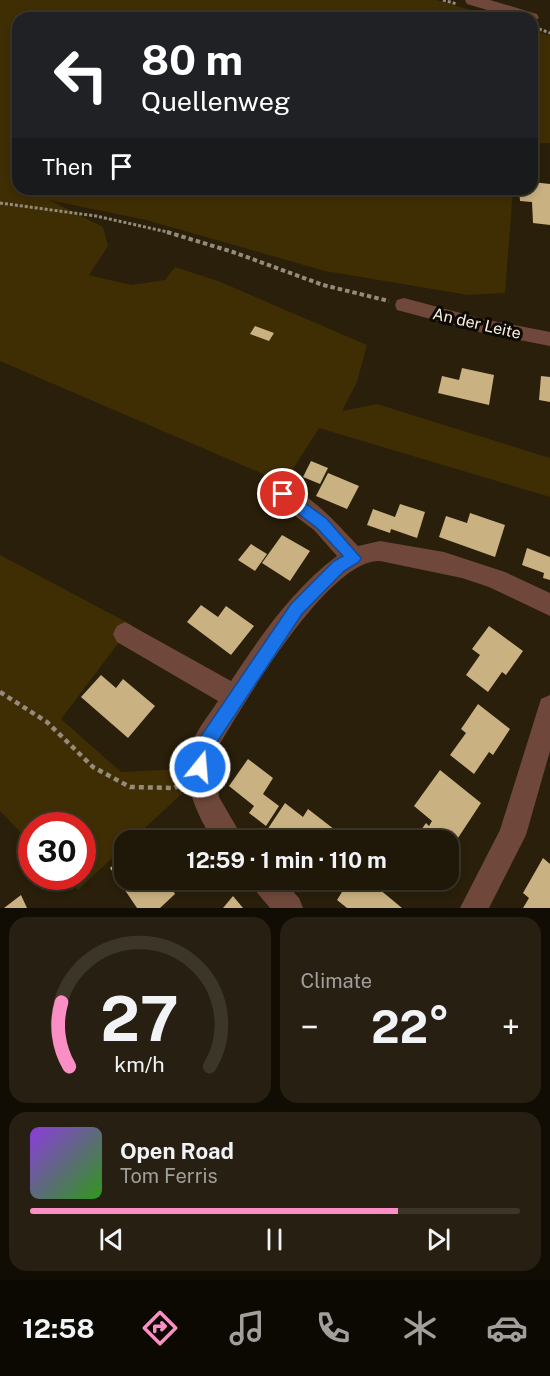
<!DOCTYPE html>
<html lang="en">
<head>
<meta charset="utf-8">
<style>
	:root { --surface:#1f1708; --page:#272012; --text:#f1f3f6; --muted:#a19f9c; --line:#3c3629; --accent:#fb8fc5 }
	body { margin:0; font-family:"Public Sans",sans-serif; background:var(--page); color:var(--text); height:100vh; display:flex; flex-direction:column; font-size:22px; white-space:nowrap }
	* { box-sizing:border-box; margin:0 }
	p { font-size:20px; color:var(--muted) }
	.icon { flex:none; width:33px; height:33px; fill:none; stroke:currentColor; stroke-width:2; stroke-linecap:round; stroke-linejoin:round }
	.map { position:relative; height:908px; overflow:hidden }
	.side { display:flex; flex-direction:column; gap:9px; padding:9px; background:#110d04; flex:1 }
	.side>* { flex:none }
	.hud { position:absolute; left:12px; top:12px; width:526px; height:183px; border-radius:18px; box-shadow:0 3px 9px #0003,0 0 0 2px var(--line); background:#202124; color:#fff; overflow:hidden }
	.speed { position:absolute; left:18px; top:812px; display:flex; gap:12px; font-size:30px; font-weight:700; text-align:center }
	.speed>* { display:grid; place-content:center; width:78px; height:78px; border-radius:50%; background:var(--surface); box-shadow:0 3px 9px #0003,0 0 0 2px var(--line); line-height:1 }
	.speed .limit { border:9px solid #d22; background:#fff; color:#111 }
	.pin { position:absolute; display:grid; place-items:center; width:51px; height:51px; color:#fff; margin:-26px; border:3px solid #fff; border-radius:50%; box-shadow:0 2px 6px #0007 }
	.me { position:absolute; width:66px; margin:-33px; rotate:17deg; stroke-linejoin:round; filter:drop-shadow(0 0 4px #0008) }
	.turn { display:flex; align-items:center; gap:21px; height:126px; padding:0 30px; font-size:27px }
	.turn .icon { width:78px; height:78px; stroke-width:2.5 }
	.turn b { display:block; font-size:42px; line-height:51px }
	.then { display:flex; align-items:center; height:57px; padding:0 30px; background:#0003; gap:12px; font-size:22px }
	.big { font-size:45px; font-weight:700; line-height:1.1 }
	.side .card { flex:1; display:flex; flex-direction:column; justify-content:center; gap:9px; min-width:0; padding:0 21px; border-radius:18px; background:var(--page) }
	.side .dial { align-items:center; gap:0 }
	.dial svg { height:156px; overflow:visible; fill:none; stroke:var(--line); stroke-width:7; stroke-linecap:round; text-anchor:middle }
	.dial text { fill:var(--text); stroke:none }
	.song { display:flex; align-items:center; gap:18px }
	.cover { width:72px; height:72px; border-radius:9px; background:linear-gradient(135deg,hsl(270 70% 55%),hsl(110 70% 35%)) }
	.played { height:6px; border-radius:3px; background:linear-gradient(90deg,var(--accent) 75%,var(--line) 75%) }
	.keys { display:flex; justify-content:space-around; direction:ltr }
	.heat { display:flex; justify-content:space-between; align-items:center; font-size:33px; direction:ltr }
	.side .tiles { flex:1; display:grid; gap:9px; grid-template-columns:1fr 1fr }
	.card:last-child { grid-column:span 2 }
	.trip { position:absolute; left:114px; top:830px; width:345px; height:60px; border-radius:18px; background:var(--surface); box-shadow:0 3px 9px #0003,0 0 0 2px var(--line); font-weight:700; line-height:60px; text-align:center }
	.tab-bar { display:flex; height:96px; justify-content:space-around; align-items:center; background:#0c0903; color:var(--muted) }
	.tab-bar .icon { width:42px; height:42px }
	.tab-bar .current { color:var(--accent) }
	.tab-bar b { font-size:27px; color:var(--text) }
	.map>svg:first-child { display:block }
	.green { fill:#3f2d04 }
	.building { fill:#c9b182 }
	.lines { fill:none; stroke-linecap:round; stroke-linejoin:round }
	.path-far2 { stroke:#948b7a; stroke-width:3; stroke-dasharray:3 2; stroke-linecap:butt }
	.path-far1 { stroke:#948b7a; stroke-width:4; stroke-dasharray:4.5 3; stroke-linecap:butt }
	.path { stroke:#948b7a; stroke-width:4.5; stroke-dasharray:5 4; stroke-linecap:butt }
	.minor { fill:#6f483b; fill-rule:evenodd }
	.tertiary { fill:#6f483b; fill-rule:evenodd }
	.route { fill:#1a73e8; stroke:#114b97; stroke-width:1.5 }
	.labels { text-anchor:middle; stroke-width:6; stroke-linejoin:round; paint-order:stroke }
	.street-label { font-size:16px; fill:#f5eee1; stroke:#0e0903 }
</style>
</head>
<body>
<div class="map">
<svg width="550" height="908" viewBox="0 0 550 908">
	<rect width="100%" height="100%" fill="#291f0a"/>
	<!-- green -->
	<g class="green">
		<path d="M0 0H436L498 18H18V189H513L505 293 468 295 325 271 146 220 49 200 103 227 108 246 89 275 131 285 165 280 175 267 218 281 367 345 357 382 342 411 377 404 550 458V497L319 428 284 483 0 361Z"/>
		<path d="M532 30 550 36V143H533Z"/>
		<path d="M0 555 132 625 61 719 121 772 183 769 190 786 132 840H124V847L78 890 64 876H82V825H32L31 843 0 811Z"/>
	</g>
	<!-- building -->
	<g class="building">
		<path d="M532 182 550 184V225L533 223 532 202 520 201 519 189H532Z"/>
		<path d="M255 326 274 333 269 341 250 334Z"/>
		<path d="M462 368 494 375 489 405 438 393 442 376 459 380Z"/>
		<path d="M541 376 550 377V402L539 400Z"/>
		<path d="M311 461 328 468 320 484 303 477Z"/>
		<path d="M328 473 359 486 347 509 316 496Z"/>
		<path d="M400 504 425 512 417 538 391 529 390 533 367 525 373 509 395 517Z"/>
		<path d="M470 513 505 525 495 557 439 537 446 516 467 523Z"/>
		<path d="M282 535 310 551 290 581 262 563Z"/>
		<path d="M251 544 267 554 255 571 238 560Z"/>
		<path d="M527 548 550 557V580L543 578 544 573 522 565Z"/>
		<path d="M201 605 218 617 226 606 254 626 231 655 187 622Z"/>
		<path d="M489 626 523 651 506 675 502 672 488 692 466 675 480 655 472 649Z"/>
		<path d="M101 675 116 688 123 679 155 706 128 738 81 697Z"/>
		<path d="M478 704 510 729 493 755 489 752 474 774 450 755 466 733 461 729Z"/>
		<path d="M248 759 273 778 263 794 279 806 266 826 249 813 254 806 229 786Z"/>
		<path d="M440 770 481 803 456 841 451 838 450 840H414L426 823 429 826 432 821 414 806Z"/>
		<path d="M285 803 303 817 308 809 348 840H280L267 830Z"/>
		<path d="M448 843 461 854 448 873Z"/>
		<path d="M124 856V879H174L175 881 170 886 175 894 160 908H137L110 868Z"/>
		<path d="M543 858 550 864V908H523L529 898 523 893Z"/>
		<path d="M350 879H367L402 908H347L337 900Z"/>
		<path d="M21 895 27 908H4Z"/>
		<path d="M233 896 243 908H223Z"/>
	</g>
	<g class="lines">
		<!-- path-far2 -->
		<g class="path-far2">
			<path d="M443 0 457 4"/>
			<path d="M539 29 550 33"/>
			<path d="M0 203 96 216 172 233"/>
		</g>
		<!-- path-far1 -->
		<path class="path-far1" d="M167 232 233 252 323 285 389 301"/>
		<!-- path -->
		<path class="path" d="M0 692 47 722 93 767 130 787 174 788 182 784"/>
		<!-- minor -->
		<g class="minor">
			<path d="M404 298 483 319 550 332V346L483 333 397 310 395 305 397 300Z"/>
			<path d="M283 485C313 495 337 524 358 546L380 541 444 552 505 572 550 593V616L489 587 462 578 380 561C327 559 241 709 215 752V773L219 797 244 840H213C196 814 180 777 191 746 196 730 209 715 218 701L117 642 113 634 117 626 125 622 231 681C261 635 293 589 337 556L314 530 275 501 272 494 275 487Z"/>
			<path d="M550 695V751L526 835 489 908H460L500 830 541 699Z"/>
			<path d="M250 879H282L299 898 303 908H270L254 889Z"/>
		</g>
		<!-- tertiary -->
		<path class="tertiary" d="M465 0H490L537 14 539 18 532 23V18H514L467 4Z"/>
	</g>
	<!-- route -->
	<path class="route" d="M283 487 327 519 361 558 359 562 344 571 302 614 211 751 206 773 200 776 194 773 191 767 197 742 291 604 334 561 343 556 317 528 278 498 276 494 278 489Z"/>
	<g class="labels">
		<!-- street labels -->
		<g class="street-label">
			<text transform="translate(477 323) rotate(13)" y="6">An der Leite</text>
		</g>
	</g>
</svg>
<div class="speed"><div class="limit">30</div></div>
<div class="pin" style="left:283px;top:494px;background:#d93025"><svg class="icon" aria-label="arrive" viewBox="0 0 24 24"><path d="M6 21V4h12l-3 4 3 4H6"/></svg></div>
<svg class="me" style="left:200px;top:767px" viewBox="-20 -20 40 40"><circle r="17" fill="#1a73e8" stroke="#fff" stroke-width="3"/><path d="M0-11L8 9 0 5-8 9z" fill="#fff"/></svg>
<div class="trip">12:59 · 1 min · 110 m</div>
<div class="hud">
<div class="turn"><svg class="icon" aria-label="left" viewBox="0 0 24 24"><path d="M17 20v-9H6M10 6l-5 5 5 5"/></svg><div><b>80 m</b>Quellenweg</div></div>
<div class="then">Then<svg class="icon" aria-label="arrive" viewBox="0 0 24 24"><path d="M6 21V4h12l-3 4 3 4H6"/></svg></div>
</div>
</div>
<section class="side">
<div class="tiles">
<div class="card dial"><svg viewBox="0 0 100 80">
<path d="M14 69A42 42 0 1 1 86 69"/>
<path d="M14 69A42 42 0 0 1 10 36" stroke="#fb8fc5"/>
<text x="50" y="56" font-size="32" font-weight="700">27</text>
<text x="50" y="72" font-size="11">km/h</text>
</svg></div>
<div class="card"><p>Climate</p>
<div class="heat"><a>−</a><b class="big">22°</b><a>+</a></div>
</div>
<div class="card">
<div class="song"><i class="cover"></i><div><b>Open Road</b><p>Tom Ferris</p></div></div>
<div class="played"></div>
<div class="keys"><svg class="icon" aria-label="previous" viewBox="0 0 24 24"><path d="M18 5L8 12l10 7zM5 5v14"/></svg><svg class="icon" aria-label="pause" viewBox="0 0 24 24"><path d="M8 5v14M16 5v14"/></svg><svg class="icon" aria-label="next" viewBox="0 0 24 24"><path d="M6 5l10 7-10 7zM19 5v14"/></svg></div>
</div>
</div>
</section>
<nav class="tab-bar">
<b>12:58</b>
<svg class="icon current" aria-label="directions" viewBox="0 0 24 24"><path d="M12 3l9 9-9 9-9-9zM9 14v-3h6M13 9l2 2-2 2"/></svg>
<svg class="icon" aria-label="music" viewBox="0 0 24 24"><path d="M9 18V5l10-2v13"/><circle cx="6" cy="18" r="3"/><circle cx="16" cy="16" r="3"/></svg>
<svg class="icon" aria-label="phone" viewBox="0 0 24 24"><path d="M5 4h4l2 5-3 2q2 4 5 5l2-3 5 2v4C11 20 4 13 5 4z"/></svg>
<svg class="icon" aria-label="climate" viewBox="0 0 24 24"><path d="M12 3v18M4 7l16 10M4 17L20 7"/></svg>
<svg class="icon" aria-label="car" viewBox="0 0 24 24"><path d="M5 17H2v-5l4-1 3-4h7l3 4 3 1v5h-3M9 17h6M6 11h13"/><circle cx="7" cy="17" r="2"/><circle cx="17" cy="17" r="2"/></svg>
</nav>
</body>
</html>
